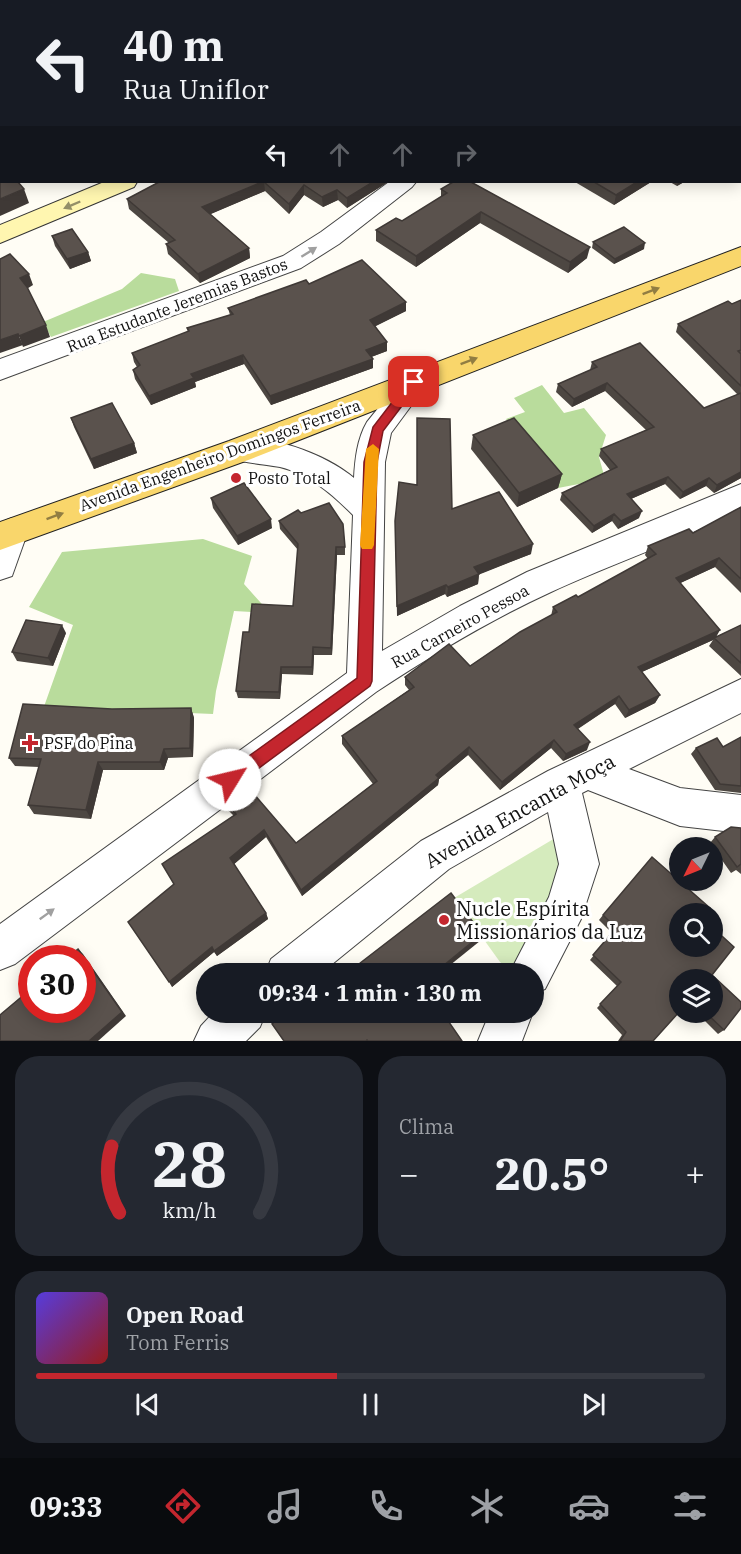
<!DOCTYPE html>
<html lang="pt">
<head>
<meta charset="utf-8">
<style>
	:root { --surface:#171b24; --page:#242831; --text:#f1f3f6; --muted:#9ea1a6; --line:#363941; --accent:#c4262e }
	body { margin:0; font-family:"IBM Plex Serif",serif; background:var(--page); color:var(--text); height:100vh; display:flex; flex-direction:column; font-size:22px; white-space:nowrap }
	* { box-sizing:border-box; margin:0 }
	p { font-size:20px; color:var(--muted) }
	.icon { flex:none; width:33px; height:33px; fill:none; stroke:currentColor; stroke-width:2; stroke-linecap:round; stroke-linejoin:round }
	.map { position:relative; height:1041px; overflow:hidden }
	.side { display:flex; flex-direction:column; gap:15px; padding:15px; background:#0d0f14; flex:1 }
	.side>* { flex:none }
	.banner { position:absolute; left:0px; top:0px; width:741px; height:183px; box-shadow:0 3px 15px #0003; background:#171b24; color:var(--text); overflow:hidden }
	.needle { width:39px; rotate:227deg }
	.fabs { position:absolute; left:669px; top:837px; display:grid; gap:12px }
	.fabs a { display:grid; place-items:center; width:54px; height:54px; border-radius:50%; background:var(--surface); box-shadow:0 3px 15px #0003; font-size:30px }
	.speed { position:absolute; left:18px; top:945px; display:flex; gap:12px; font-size:30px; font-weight:700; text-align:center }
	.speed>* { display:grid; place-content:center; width:78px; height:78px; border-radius:50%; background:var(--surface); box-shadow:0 3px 15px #0003; line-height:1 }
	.speed .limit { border:9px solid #d22; background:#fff; color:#111 }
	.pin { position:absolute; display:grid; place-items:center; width:51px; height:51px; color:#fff; margin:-26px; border-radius:12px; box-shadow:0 3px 9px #0006 }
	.me { position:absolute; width:66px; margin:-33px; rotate:54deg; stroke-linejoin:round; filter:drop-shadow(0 0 4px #0008) }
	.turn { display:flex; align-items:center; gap:21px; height:126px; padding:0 24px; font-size:27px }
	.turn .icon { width:78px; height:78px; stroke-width:2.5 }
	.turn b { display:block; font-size:42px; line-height:51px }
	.lanes { display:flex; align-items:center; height:57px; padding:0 24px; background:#0003; justify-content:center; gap:30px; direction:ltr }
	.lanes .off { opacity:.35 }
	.big { font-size:45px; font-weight:700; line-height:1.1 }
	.side .widget { flex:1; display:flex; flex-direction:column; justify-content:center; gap:9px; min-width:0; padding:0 21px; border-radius:24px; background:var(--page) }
	.side .dial { align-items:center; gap:0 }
	.dial svg { height:156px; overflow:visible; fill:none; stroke:var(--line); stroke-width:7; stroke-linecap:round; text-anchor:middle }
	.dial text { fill:var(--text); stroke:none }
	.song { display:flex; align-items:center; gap:18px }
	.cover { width:72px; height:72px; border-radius:9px; background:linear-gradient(135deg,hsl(250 70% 55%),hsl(0 70% 35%)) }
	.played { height:6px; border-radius:3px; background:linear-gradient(90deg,var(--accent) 45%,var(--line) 45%) }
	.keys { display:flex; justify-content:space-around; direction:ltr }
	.heat { display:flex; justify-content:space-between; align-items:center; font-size:33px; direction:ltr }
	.side .tiles { flex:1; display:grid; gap:15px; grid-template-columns:1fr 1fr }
	.widget:last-child { grid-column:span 2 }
	.trip { position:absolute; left:196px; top:963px; width:348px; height:60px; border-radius:30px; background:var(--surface); box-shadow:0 3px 15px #0003; font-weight:700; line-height:60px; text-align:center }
	.menu { display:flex; height:96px; justify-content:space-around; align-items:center; background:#090b0e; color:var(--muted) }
	.menu .icon { width:42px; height:42px }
	.menu .active { color:var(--accent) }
	.menu b { font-size:27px; color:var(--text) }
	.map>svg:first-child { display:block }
	.green { fill:#d5ebbd }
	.forest { fill:#b9dc9c }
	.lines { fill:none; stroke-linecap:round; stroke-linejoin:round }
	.street-casing { stroke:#444; stroke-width:2 }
	.secondary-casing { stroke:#333; stroke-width:2 }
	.primary-casing { stroke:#222; stroke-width:2 }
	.street { fill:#fff; fill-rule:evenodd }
	.secondary { fill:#fff6b0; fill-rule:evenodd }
	.primary { fill:#f9d66b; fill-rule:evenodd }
	.wall { fill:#4d4742 }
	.shaded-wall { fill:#3f3936 }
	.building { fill:#5a524d; stroke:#3f3936; stroke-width:1.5 }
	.oneway { fill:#948f68 }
	.oneway2 { fill:#a0a0a0 }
	.oneway3 { fill:#917d42 }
	.route { fill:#c4262e; stroke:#7f191e; stroke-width:1.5 }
	.slow { fill:#f59e0b }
	.poi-dot { fill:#c4262e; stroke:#fff; stroke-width:2 }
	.labels { text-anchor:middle; stroke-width:6; stroke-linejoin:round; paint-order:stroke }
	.street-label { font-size:16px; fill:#111; stroke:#fff }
	.poi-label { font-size:16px; fill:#111; stroke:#fff; text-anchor:start }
	.near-street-label { font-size:20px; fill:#111; stroke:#fff }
	.near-poi-label { font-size:20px; fill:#111; stroke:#fff; text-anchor:start }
</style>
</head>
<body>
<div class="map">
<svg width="741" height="1041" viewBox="0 0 741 1041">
	<rect width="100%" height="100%" fill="#fffdf5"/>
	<!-- green -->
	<path class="green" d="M572 828 534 990V974L514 973 500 962 454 898Z"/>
	<!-- forest -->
	<g class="forest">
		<path d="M141 273 175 279 179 291 51 337 43 322 122 289Z"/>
		<path d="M542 385 564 413 584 408 606 435 599 457 605 479 558 488 506 419 525 412 514 398Z"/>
		<path d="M203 539 252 556 244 584 270 613 234 611 216 691 213 714 142 711 41 715 73 625 29 607 62 552Z"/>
	</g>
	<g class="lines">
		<defs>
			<g id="street">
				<path d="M345 0H369L344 2Z"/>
				<path d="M470 0H491L492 2H471Z"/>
				<path d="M2 121V135L0 136V122Z"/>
				<path d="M389 182H416L412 187 339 244 301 268 0 380V359L283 256 321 232Z"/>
				<path d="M414 373 424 376 428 383 391 433 385 462 382 651 460 606 527 572 741 484V510C679 541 614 563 551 592 490 620 432 655 376 692L15 964 0 970V924L347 673 353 515C332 494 309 474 280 467 263 464 246 463 229 458L225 450 229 442C265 430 327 455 354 478 355 460 357 439 367 422L404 376Z"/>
				<path d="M12 518 23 522 28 531 12 576 0 580V523Z"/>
				<path d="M741 679V713L629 769 680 788 741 795V833L680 826 588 790 582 793 599 864 581 919 545 989 534 993V974H509L549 897 559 864 548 812 449 869 320 974H265L271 959 421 841 548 771Z"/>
				<path d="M214 1012H266L260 1027 246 1041H194L201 1026Z"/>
				<path d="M490 1012H533L522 1041H478Z"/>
			</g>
			<path id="secondary" d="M104 182H137L134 187 0 243V225Z"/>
			<g id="primary">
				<path d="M0 1 5 2H2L0 16Z"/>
				<path d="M741 247V266L251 459 0 550V522L229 441Z"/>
			</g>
		</defs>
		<!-- street casing -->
		<use href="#street" class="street-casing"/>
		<!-- secondary casing -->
		<use href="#secondary" class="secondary-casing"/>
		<!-- primary casing -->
		<use href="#primary" class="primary-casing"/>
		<!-- street -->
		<use href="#street" class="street"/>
		<!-- secondary -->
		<use href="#secondary" class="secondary"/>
		<!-- primary -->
		<use href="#primary" class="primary"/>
	</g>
	<!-- wall -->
	<g class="wall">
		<path d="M544 0H741V103L740 102V2H546Z"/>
		<path d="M2 56V115L0 114V60Z"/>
		<path d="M159 182H388L347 208 338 200 323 207 304 195 289 214 265 191 210 214 249 248 250 258 200 283 168 254 166 244 169 243 129 209 127 199Z"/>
		<path d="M575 182H651L614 205Z"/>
		<path d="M670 182H684L677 186Z"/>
		<path d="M441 189 587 258 568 273 480 223 416 267 376 241V230L402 221 441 197Z"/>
		<path d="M52 236 88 252 91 261 70 269 55 246Z"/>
		<path d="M593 242 644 249 614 264 592 248Z"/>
		<path d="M309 284 406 311 375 326 387 342V351L371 357 373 359V368L271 405 244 364 195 382 196 387 151 405 135 379 133 370 137 367 134 362 132 353 188 332 187 328 230 315 228 308Z"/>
		<path d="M741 300V478L714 493 706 486 680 499 665 484 631 499 639 518 618 529 612 521 592 533 560 500 562 493 610 470 599 456 601 449 646 430 605 391 572 407 556 392 558 384 590 370 592 362 704 408 738 395 676 332 678 324 732 304Z"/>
		<path d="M71 418 134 443 137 453 94 469 74 427Z"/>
		<path d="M417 418 452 509 531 554 479 574 478 584 447 597 445 594 397 616 395 521 417 485Z"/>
		<path d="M473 435 562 474 558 488 517 507 471 449Z"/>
		<path d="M211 498 272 528 238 545 213 508Z"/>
		<path d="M741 507V593L715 567 680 583 717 637 741 625V676L709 646 713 640 642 672 660 695 655 703 625 718 615 704 578 729 587 750 563 761 551 748 500 790 468 755 439 779 438 785 302 896 266 837 234 864 266 913 268 919 217 956 214 952 172 987 174 885 234 816 228 810 226 803 296 843 373 784 342 744V736L409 690 405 685V677L470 666 551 616 553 607 578 597 648 559 645 555 648 546 693 533Z"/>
		<path d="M301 513 345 547V555H337L332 655H314L313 675 282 674 280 699 238 698 236 691 249 632 293 606 298 550 280 529 279 521Z"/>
		<path d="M66 633 53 666 17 661 12 652Z"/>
		<path d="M191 708 194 718 193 757 168 758 164 770H103L91 819 34 814 28 805 39 767 15 766 9 758 112 709Z"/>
		<path d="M741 737V793L715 790 691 754 696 748 723 747Z"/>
		<path d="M741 828V874L736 870 731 873 710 843 715 837Z"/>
		<path d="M680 914 712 975 724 1030 718 1034 696 1012H712L680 980 653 1041H618L622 1035 597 1008 617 986 590 960 612 933 599 920 603 915Z"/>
	</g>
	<!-- shaded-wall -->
	<g class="shaded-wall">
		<path d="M448 0H457L456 2H443Z"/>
		<path d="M262 182H264L265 191 204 217 202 207Z"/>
		<path d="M373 182H388L347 208V198Z"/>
		<path d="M637 182H651L614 205 616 195Z"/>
		<path d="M678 182H684L677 186Z"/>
		<path d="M304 185V195L289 214V204Z"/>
		<path d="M24 189 29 203 0 216V199Z"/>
		<path d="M337 190 338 200 323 207 322 197Z"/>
		<path d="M481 212 480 223 416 267V256Z"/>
		<path d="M645 243 644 249 614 264 615 259Z"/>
		<path d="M590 247 587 258 568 273 570 262Z"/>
		<path d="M249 248 250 258 200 283 198 274Z"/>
		<path d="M88 252 91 261 70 269 67 259Z"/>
		<path d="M29 274 33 285 25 290 20 278Z"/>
		<path d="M406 302V311L370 329V320Z"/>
		<path d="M46 325 50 337 23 347 19 336Z"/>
		<path d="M18 334 23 345 0 353V340Z"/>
		<path d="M387 342V351L366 359V350Z"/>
		<path d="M243 355 244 364 195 382 196 387 151 405 149 396 191 374Z"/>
		<path d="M373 359V368L271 405 270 396Z"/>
		<path d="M607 383 605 391 572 407 574 399Z"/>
		<path d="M134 443 137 453 94 469 91 459Z"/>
		<path d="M741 472V478L714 493 717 485Z"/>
		<path d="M562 474 558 488 517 507 519 493Z"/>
		<path d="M668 477 665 484 624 502 627 494Z"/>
		<path d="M709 478 706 486 680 499 683 492Z"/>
		<path d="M642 511 639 518 618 529 621 521Z"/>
		<path d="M614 514 612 521 592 533 594 526Z"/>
		<path d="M271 519 272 528 238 545 237 536Z"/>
		<path d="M533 544 531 554 473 577 474 567Z"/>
		<path d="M336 547 337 555 332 655 331 648Z"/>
		<path d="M719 558 715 567 672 587 676 578Z"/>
		<path d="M479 574 478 584 447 597 448 587Z"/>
		<path d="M446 585 445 594 397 616V606Z"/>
		<path d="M62 625 66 633 53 666 48 658Z"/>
		<path d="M720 630 715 639 714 638 713 640 635 675 638 667Z"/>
		<path d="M313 647 314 655 313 675 312 667Z"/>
		<path d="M281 667 282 674 280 699 279 692Z"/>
		<path d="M660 695 655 703 625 718 629 710Z"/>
		<path d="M619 696 615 704 571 733 574 725Z"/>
		<path d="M191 708 194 718 193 757 190 748Z"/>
		<path d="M554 740 551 748 500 790 502 782Z"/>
		<path d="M590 742 587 750 563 761 566 754Z"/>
		<path d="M469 747 468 755 439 779 438 785 302 896 301 890Z"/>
		<path d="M164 749 168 758 164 770 160 762Z"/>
		<path d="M98 762 103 770 91 819 86 810Z"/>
		<path d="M264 830 266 837 233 865 230 858Z"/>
		<path d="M266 913 268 919 217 956 214 951Z"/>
		<path d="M482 934 480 941 439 974H433Z"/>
		<path d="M212 947 214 952 172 987 169 982Z"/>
		<path d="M78 949 83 954 126 1016 98 1041H89Z"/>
	</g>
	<!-- building -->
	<g class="building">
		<path d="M25 0H352L353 2H24Z"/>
		<path d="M367 0H448L443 2H367Z"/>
		<path d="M556 0H741V92L740 91V2H558Z"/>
		<path d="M2 56V101H0V60Z"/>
		<path d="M0 159 2 161V182H18L24 189 0 199Z"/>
		<path d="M159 182H262L202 207 249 248 198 274 166 244 175 240 127 199Z"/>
		<path d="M264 182H373L347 198 337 190 322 197 304 185 289 204Z"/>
		<path d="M453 182H471L590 247 570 262 481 212 416 256 376 230 396 218 402 221 447 193 441 189Z"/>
		<path d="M594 182H637L616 195Z"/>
		<path d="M624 227 645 243 615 259 593 242Z"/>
		<path d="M72 229 88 252 67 259 52 236Z"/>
		<path d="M10 254 29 274 20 278 27 287 46 325 19 336 18 334 0 340V259Z"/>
		<path d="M362 260 406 302 370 320 387 342 366 350 373 359 270 396 243 355 191 374 194 378 149 396 133 370 140 365 132 353 189 331 187 328 233 314 228 308 306 280 309 284Z"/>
		<path d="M741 300V350L738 351 741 354V386L678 324 728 301 732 304Z"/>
		<path d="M640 343 704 408 741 393V472L717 485 709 478 683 492 668 477 627 494 642 511 621 521 614 514 594 526 562 493 617 467 601 449 654 427 607 383 574 399 558 384 597 367 592 362Z"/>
		<path d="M112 403 134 443 91 459 71 418Z"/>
		<path d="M417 418 450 419 452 509 499 492 533 544 474 567 479 574 448 587 446 585 397 606 395 521 399 482 417 485Z"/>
		<path d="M514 418 562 474 519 493 473 435Z"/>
		<path d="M244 483 271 519 237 536 211 498Z"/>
		<path d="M329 503 343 524 345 547H336L331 648 313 647 312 667H281L279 692 236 691 243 632H249L252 604 293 606 298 544 279 521 298 510 301 513Z"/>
		<path d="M741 507V579L719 558 676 578 720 630 638 667 660 695 629 710 619 696 574 725 590 742 566 754 554 740 502 782 469 747 436 775 439 778 301 890 264 830 230 858 266 913 214 951 212 947 169 982 128 922 174 884 162 864 236 814 226 803 247 786 296 843 377 781 342 736 414 687 405 677 449 644 470 666 520 632 557 612 553 607 576 595 578 597 656 554 648 546 689 529 693 533Z"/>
		<path d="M26 620 62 625 48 658 12 652Z"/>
		<path d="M741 625V663L714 638Z"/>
		<path d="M23 704 112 709 191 708 190 748 164 749 160 762H98L86 810 28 805 41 759 9 758Z"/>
		<path d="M741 737V786L720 784 696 748 717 738 723 747Z"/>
		<path d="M731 827 741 828V864L737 867 715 837Z"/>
		<path d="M652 857 710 908 705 914H680V946H712V927L734 947 712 975 741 1002V1008L724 1030 705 1012H712V980H680V1011L653 1041H620L626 1032 600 1004 621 982 593 955 616 928 603 915Z"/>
		<path d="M451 893 482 934 433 974H346Z"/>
		<path d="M78 949 122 1012 89 1041H0V1015L32 988V1010H82V958H67Z"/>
		<path d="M286 1012H442L462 1041H368L367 1040 366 1041H284L272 1024Z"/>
	</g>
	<!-- one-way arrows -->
	<defs><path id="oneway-solid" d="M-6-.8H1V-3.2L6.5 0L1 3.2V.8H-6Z" transform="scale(1.5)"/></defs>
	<use class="oneway" href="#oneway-solid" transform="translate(72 205) rotate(157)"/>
	<g class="oneway2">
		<use href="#oneway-solid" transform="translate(309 252) rotate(-32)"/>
		<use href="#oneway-solid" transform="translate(47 914) rotate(-36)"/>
	</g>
	<g class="oneway3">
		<use href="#oneway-solid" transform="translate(651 291) rotate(-21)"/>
		<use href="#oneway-solid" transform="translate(469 361) rotate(-21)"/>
		<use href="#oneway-solid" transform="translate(55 516) rotate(-20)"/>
	</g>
	<!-- route -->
	<path class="route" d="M414 378 420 382 383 431 377 462 372 681 370 686 236 785 230 787 224 785 222 780 224 774 357 678 364 462 373 427 410 379Z"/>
	<!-- slow -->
	<path class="slow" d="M373 444 379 449 374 545 372 549H362L360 545 366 449Z"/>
	<!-- markers -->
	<g class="poi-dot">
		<circle cx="236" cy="478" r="6"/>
		<path d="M27 734h6v6h6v6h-6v6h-6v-6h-6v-6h6z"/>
		<circle cx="444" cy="920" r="6"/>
	</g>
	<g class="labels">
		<!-- street labels -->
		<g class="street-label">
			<text transform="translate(177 305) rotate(-21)" y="6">Rua Estudante Jeremias Bastos</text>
			<text transform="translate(220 455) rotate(-20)" y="6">Avenida Engenheiro Domingos Ferreira</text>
			<text transform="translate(460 626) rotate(-29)" y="6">Rua Carneiro Pessoa</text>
		</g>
		<!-- poi labels -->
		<g class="poi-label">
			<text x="248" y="484">Posto Total</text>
			<text x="44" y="749">PSF do Pina</text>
		</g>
		<!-- near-street labels -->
		<g class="near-street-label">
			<text transform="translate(520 811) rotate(-29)" y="7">Avenida Encanta Moça</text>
		</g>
		<!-- near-poi labels -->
		<g class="near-poi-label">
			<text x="456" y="916">Nucle Espírita<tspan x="456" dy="23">Missionários da Luz</tspan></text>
		</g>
	</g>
</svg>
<div class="fabs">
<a><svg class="needle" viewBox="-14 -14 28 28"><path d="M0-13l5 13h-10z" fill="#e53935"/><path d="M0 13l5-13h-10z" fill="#9ea1a6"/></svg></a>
<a><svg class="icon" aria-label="search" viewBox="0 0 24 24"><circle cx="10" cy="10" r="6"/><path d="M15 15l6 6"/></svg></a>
<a><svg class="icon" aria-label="layers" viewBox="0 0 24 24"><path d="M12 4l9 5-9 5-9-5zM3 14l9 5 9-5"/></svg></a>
</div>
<div class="speed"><div class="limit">30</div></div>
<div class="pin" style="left:414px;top:382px;background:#d93025"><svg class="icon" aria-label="arrive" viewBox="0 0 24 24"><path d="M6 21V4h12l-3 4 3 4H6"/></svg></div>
<svg class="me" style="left:230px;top:780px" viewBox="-20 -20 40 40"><circle r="19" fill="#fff"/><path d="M0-13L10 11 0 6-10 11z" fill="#c4262e"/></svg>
<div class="trip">09:34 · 1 min · 130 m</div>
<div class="banner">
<div class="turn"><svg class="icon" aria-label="left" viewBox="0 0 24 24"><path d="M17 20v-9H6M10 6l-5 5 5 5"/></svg><div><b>40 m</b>Rua Uniflor</div></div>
<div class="lanes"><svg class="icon" aria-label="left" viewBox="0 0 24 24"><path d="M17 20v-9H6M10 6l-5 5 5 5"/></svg><svg class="icon off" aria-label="ahead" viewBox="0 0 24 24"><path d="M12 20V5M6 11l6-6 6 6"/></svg><svg class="icon off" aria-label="ahead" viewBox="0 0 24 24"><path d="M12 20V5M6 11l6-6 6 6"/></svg><svg class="icon off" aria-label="right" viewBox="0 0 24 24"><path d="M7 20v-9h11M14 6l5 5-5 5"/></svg></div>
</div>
</div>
<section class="side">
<div class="tiles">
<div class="widget dial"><svg viewBox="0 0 100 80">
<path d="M14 69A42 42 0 1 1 86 69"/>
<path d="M14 69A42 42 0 0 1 10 35" stroke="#c4262e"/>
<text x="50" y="56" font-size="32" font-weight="700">28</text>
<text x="50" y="72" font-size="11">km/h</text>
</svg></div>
<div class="widget"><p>Clima</p>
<div class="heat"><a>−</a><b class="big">20.5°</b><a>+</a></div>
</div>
<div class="widget">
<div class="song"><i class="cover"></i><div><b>Open Road</b><p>Tom Ferris</p></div></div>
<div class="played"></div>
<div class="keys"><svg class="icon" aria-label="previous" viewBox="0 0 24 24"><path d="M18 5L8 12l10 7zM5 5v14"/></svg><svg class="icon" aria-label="pause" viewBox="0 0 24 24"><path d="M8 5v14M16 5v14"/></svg><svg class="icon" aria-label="next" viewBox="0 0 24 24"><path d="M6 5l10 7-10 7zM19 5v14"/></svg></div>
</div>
</div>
</section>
<nav class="menu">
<b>09:33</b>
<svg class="icon active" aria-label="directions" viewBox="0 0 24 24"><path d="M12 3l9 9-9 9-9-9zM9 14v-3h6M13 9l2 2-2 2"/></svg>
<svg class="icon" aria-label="music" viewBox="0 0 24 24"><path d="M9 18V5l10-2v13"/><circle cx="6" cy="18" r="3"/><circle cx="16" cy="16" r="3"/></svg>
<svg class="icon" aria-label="phone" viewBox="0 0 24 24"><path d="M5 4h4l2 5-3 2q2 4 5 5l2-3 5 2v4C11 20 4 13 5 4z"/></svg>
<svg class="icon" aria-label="climate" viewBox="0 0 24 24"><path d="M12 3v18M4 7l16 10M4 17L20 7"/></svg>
<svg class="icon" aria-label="car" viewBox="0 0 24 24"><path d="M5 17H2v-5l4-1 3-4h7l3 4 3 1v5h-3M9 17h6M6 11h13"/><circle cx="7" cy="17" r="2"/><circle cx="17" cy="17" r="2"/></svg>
<svg class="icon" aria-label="filters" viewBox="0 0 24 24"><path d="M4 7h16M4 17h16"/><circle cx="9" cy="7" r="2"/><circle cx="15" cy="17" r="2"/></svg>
</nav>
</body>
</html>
